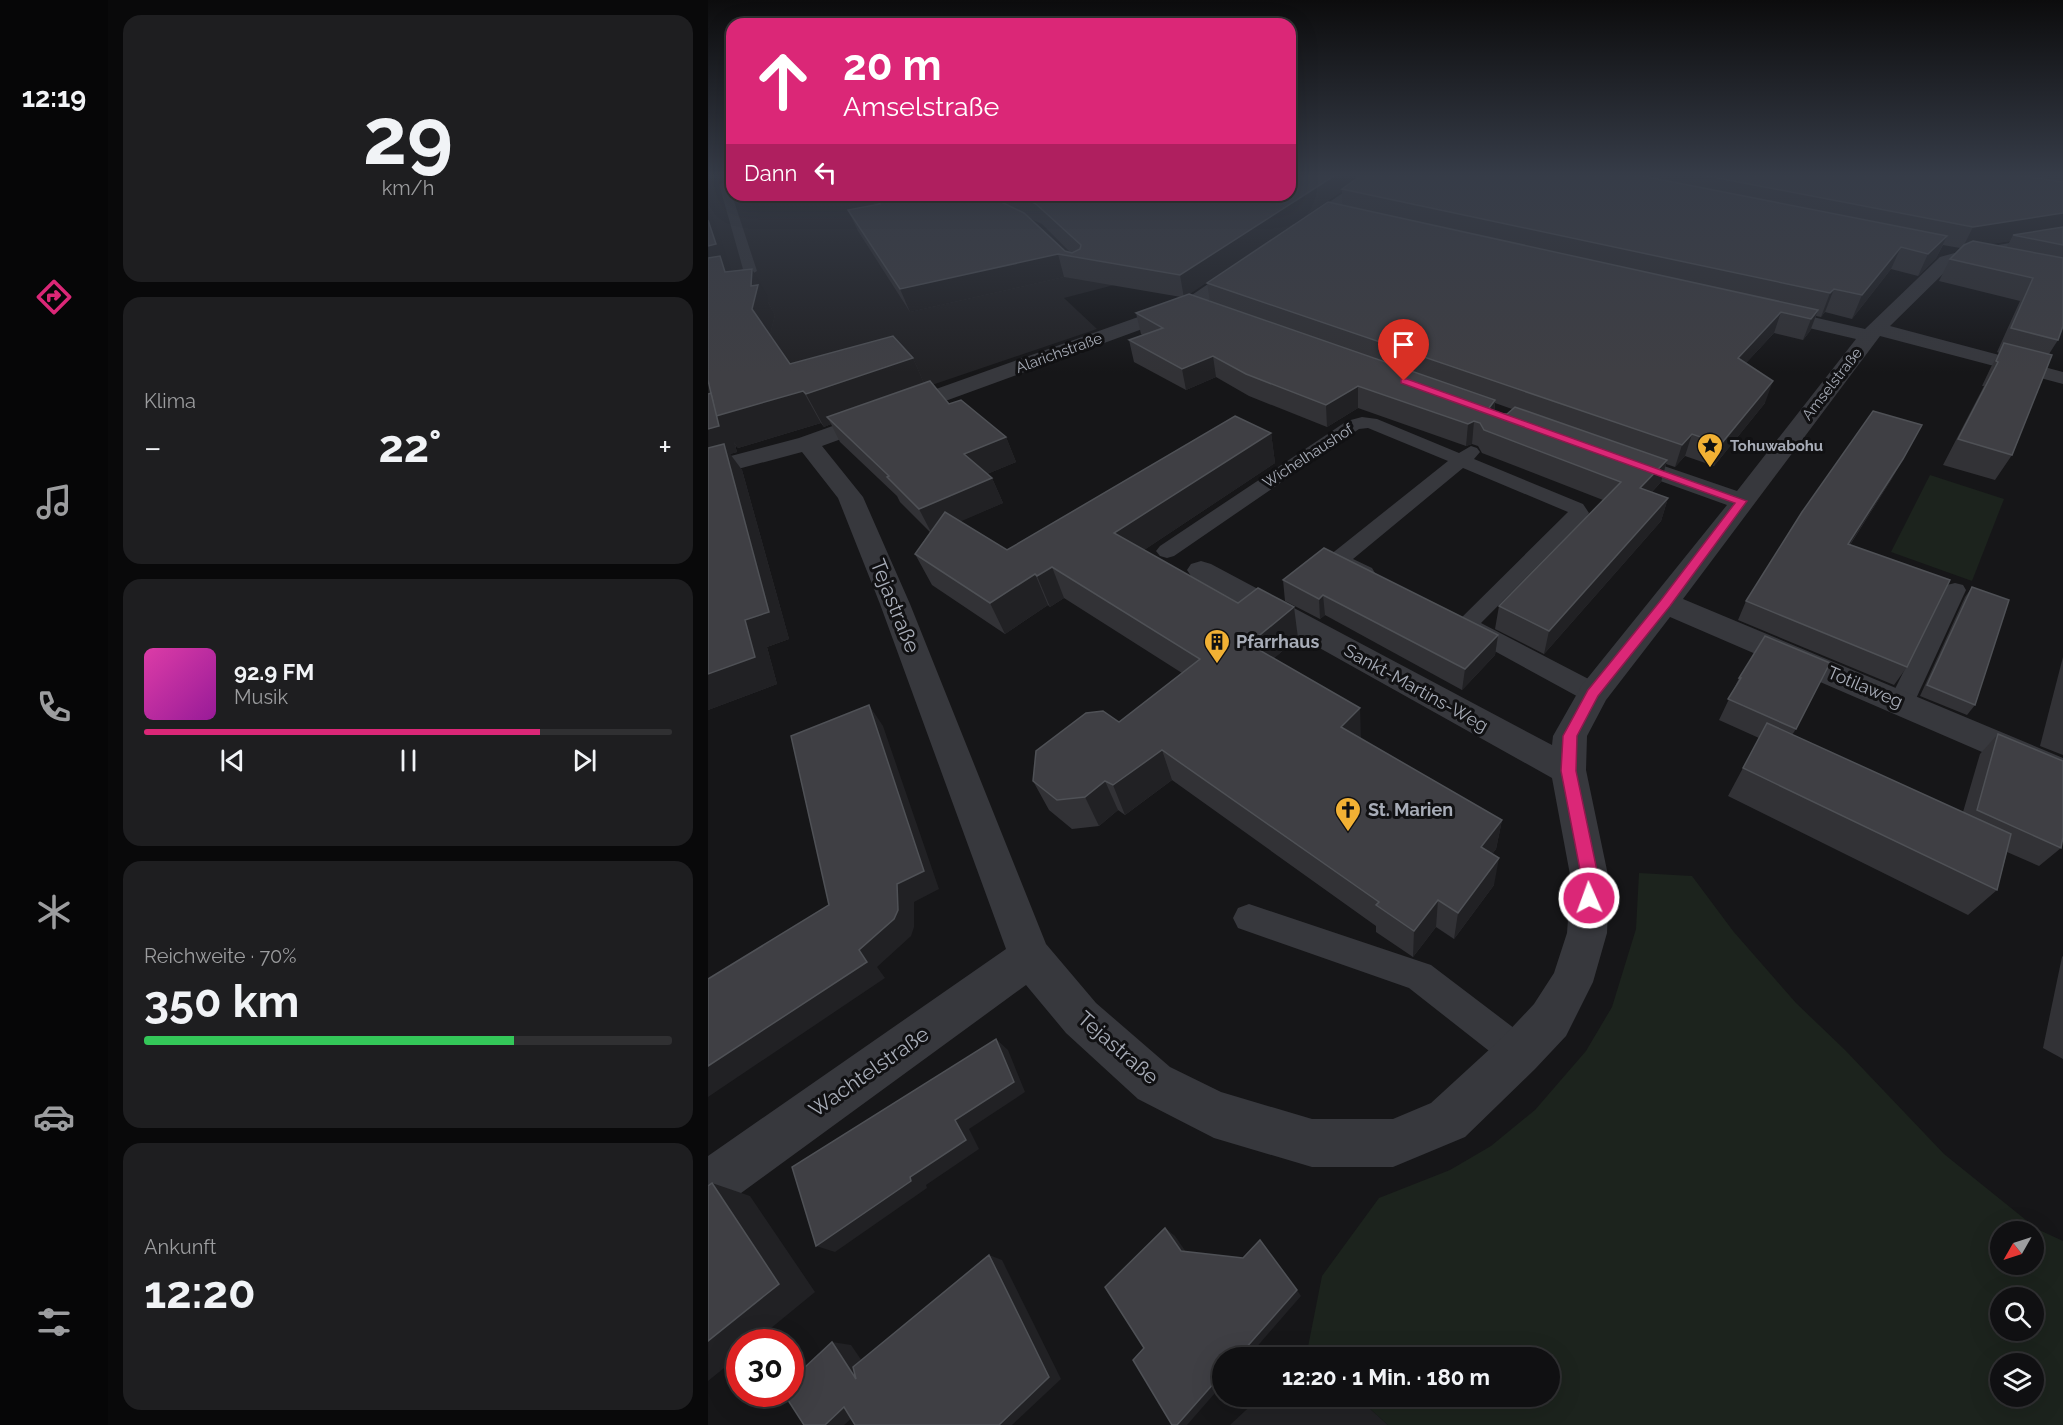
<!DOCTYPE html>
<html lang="de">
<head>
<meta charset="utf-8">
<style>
	:root { --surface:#101012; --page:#1e1e20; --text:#f1f3f6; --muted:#9c9d9f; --line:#303032; --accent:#db2777 }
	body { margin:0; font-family:Raleway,sans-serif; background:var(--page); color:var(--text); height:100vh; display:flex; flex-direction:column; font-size:22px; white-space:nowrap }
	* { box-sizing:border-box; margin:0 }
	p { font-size:20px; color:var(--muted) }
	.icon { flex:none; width:33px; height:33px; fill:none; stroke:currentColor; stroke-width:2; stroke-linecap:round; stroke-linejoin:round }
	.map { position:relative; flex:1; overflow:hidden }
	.drawer { display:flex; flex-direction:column; gap:15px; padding:15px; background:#09090a; width:600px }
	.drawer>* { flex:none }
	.hud { position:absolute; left:18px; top:18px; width:570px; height:183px; border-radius:18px; box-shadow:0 6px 24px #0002,0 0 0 2px var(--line); background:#db2777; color:#fff; overflow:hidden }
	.needle { width:39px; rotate:231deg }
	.fabs { position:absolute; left:1282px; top:1221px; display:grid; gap:12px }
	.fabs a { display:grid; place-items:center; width:54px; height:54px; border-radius:50%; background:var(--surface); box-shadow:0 6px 24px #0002,0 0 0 2px var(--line); font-size:30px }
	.speed { position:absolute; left:18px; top:1329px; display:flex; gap:12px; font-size:30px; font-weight:700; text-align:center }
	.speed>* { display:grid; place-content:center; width:78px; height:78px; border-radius:50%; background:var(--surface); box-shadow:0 6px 24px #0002,0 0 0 2px var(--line); line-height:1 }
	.speed .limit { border:9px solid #d22; background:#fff; color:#111 }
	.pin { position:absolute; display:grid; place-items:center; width:51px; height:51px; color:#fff; margin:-62px -26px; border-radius:50% 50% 50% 0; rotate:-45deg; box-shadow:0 0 6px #0007 }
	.pin .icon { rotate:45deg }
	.me { position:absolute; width:66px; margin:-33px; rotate:358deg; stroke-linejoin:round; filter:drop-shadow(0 0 4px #0008) }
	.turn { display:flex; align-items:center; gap:21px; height:126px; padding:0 18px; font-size:27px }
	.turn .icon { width:78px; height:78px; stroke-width:2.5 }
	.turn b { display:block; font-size:42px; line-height:51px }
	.then { display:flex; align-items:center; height:57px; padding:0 18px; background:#0003; gap:12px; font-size:22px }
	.big { font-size:45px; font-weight:700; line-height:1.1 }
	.drawer .card { flex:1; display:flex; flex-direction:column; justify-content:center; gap:9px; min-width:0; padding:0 21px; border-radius:18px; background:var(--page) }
	.drawer .dial { align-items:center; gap:0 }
	.dial b { font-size:78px; line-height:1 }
	.song { display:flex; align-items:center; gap:18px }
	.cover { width:72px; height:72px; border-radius:9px; background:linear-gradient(135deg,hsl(320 70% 55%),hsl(300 70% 35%)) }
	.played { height:6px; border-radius:3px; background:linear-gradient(90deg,var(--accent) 75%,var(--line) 75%) }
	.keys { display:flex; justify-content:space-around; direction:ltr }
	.heat { display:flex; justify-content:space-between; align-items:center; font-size:33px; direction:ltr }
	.charge { height:9px; border-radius:4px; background:linear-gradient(90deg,#34c759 70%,var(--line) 0) }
	.trip { position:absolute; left:504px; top:1347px; width:348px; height:60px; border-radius:30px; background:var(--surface); box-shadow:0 6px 24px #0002,0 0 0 2px var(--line); font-weight:700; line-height:60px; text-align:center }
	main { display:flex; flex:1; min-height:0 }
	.menu { display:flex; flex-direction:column; width:108px; justify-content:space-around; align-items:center; background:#060607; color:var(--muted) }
	.menu .icon { width:42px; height:42px }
	.menu .active { color:var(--accent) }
	.menu b { font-size:27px; color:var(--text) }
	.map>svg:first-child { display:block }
	.built { fill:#222225 }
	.green { fill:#1c231d; fill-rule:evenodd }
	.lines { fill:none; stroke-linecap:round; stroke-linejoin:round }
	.lane { fill:#37383d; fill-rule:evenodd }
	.street { fill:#37383d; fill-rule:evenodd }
	.wall { fill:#323236; fill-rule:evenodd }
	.shaded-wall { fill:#212124 }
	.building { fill:#3f3f44; stroke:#4f5156; stroke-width:1.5 }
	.route { fill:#db2777; stroke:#8e194d; stroke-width:1.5 }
	.labels { text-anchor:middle; stroke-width:6; stroke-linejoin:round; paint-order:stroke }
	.far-street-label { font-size:15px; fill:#a8adb8; stroke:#111113 }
	.far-poi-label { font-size:15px; font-weight:bold; fill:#a8adb8; stroke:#111113; text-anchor:start }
	.poi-label { font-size:18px; font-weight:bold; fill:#a8adb8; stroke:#111113; text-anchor:start }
	.street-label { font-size:18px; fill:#a8adb8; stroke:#111113 }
	.near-street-label { font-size:21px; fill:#a8adb8; stroke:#111113 }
</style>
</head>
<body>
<main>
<nav class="menu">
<b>12:19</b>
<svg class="icon active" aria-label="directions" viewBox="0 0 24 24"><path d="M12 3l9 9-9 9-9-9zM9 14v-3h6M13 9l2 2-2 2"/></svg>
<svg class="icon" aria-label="music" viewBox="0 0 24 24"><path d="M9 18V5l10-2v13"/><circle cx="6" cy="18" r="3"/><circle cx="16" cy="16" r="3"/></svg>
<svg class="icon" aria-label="phone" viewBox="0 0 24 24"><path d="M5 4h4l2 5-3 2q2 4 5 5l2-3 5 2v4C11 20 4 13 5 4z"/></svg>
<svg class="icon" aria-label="climate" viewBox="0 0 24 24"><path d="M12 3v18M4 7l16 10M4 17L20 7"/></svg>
<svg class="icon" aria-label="car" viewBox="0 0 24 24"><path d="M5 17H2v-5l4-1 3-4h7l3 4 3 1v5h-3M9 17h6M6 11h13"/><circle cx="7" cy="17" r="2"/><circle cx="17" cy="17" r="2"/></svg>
<svg class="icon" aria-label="filters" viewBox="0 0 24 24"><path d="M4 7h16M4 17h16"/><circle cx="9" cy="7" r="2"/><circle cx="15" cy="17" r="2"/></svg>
</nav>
<section class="drawer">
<div class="card dial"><b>29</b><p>km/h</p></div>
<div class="card"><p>Klima</p>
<div class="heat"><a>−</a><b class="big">22°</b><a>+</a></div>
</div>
<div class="card">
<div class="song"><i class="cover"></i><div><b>92.9 FM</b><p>Musik</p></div></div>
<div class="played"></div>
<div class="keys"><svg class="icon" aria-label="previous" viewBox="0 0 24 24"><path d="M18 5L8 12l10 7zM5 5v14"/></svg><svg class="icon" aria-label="pause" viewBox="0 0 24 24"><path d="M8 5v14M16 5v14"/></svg><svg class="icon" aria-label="next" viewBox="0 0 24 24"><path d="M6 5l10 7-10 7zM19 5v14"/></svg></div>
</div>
<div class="card"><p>Reichweite · 70%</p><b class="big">350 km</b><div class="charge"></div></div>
<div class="card"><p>Ankunft</p><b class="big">12:20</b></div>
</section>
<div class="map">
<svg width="1355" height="1425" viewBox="0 0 1355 1425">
	<rect width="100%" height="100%" fill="#161618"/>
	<!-- built -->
	<g class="built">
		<path d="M0 174H24V195H422L406 285 356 298 389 329 109 424 0 455Z"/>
		<path d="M552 1397H649L680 1425H522Z"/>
	</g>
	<!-- green -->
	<g class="green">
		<path d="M1222 475 1296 499 1264 581 1183 552Z"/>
		<path d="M931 873 984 876 1025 931 1088 1003 1137 1050 1236 1154 1329 1229 1355 1241V1425H680L649 1397 842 1396V1358H605L599 1352 614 1276 671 1198 742 1170 783 1146 827 1110 878 1051 904 1007 928 929ZM1293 1232H1326V1264H1293ZM1293 1298H1326V1330H1293ZM1293 1364H1326V1396H1293Z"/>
	</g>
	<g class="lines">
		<!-- lane -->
		<g class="lane">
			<path d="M24 180V195L49 271 31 282 0 288V280L22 276 35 269 11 184Z"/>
			<path d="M654 417 669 419 751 453 763 446 769 448 772 452 766 459 875 504 881 513 878 517 773 623 894 686 897 693 894 700 885 702 876 700 750 631 746 625 860 512 755 468 645 559 664 568 667 573 664 578C651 581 627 572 619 560L622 555 740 461 660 428 651 429 466 556 459 558 452 556 448 551 452 546 639 421Z"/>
			<path d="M1247 583 1255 585 1258 590 1206 703 1202 710 1193 712 1184 710 1180 703 1236 590 1239 585Z"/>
			<path d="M541 904 723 965 823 1041 828 1053 823 1065 811 1070 799 1065 701 988 530 928 525 918 530 908Z"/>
		</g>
		<!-- street -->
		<g class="street">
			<path d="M663 174H679L598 232H586L584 229 586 226Z"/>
			<path d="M1355 234V244L1244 265 1182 326 1355 372V384L1172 336 975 599 1355 758V787L962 617 898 700 879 736 878 770 901 880 899 933 885 982 858 1036 827 1069 757 1137 685 1167H604L506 1138 430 1099 358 1033 318 985 18 1204 0 1211V1156L298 949 172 604 130 498 94 452 0 477V462L91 438 475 301 531 263H543L546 267 543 271 489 309 114 446 155 497 202 604 338 944 388 1003 462 1067 513 1092 604 1119H685L723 1103 795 1037 826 1004 846 973 859 933 863 880 844 778 483 576 479 570 483 564 493 561 503 564 844 745 845 736 874 685 1019 505 905 464 901 459 905 454 913 452 921 454 1029 491 1148 339 1054 317 1052 313 1054 309 1061 307 1157 329 1232 257 1254 251Z"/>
		</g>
	</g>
	<!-- wall -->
	<g class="wall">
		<path d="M582 174H1355V326L1350 340 1341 354 1304 455 1287 480 1235 465 1276 386H1274L1283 367 1291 353 1289 352 1312 301 1231 281 1242 259 1252 248 1235 245 1228 258 1210 276 1183 269 1144 319 1117 312 1113 317 1108 316 1102 331 1095 340 1066 333 1038 363 1057 403 1006 466 977 456 967 467 958 464 953 482 944 492 960 498 953 521 836 654 787 629 791 606 895 500 774 453 770 446 764 444 758 446 650 408 619 427 541 396 508 377 478 390 426 362 421 340 435 335 433 334 428 313 473 297 356 277 202 312 150 231 140 210 167 205 159 195H582ZM634 191V205L499 283 502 301 481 294ZM323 219 334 224 363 253 357 251ZM1302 241 1298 248 1281 244ZM787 403 804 409 799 414H786Z"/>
		<path d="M24 271 60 297V302L67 315 62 335 82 364 205 358 216 383 241 404 298 437 308 462 279 474 284 478 295 503 252 521 299 550 563 433 567 463 436 550 590 638 566 658 653 739 794 820 788 849 784 854 786 885 746 939 728 927 705 957 668 932V926L464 780 417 815 410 810 391 826 364 829 341 810 325 781 411 722 474 673 356 598 342 607 340 605 297 634 224 585 207 554 222 532 192 502 189 496 132 442 123 424 116 427 113 423 30 448 26 442 29 452 22 454 34 470 81 639 59 647 69 684 0 710 3 393Z"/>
		<path d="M1185 477 1142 545 1199 667 1186 685 1030 620 1038 601Z"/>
		<path d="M575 580 790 635 787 655 754 690 617 615 612 619 577 601Z"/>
		<path d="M1264 587 1267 705 1259 715 1212 696 1257 597Z"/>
		<path d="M1057 636 1088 729 1084 735 1255 812 1272 754 1290 734 1353 848 1331 866 1299 852 1289 890 1260 915 1020 796 1051 738 1011 720 1031 678Z"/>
		<path d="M1355 657V755L1332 746Z"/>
		<path d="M1355 956V1059L1335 1048 1354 957Z"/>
	</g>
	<!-- shaded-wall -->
	<g class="shaded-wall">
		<path d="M629 174H659L634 189V191L476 298 472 275Z"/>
		<path d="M0 204 24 272 0 278Z"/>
		<path d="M1355 213V233L1305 235 1302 241 1254 249 1265 227Z"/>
		<path d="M1239 236 1228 258 1210 276 1220 254Z"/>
		<path d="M1193 247 1183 269 1144 319 1154 295Z"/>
		<path d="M350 254 356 277 202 312 192 289Z"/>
		<path d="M44 269 60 297V302L67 315 61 339 44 309 43 286Z"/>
		<path d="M1126 289 1117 312 1113 317 1122 293Z"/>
		<path d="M1110 310 1102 331 1095 340 1103 319Z"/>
		<path d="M1073 312 1066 333 1023 379 1030 358Z"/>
		<path d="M505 356 508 377 478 390 474 369Z"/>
		<path d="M205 358 219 390 119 417 123 424 116 427 98 394Z"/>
		<path d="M1065 381 1057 403 1006 466 1013 444Z"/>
		<path d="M650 386V408L619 427 618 405Z"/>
		<path d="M95 391 113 423 30 448 26 442 29 452 22 454 34 470 81 639 59 647 69 684 0 710V674L37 620 0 460V429L3 393Z"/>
		<path d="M787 400 785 422 781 408Z"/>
		<path d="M766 421 764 444 758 446 760 424Z"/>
		<path d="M1214 425 1185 477 1130 563 1140 544Z"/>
		<path d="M563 433 567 463 415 564 406 533Z"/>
		<path d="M984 434 977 456 967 467 974 445Z"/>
		<path d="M298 437 308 462 267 479 256 454Z"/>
		<path d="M959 460 953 482 926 511 932 488Z"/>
		<path d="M284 478 295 503 224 534 211 509Z"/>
		<path d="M960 498 953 521 836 654 841 631Z"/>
		<path d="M344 567 356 598 342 607 329 576Z"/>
		<path d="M327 574 340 605 297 634 282 603Z"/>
		<path d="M615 595 617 615 612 619 611 599Z"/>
		<path d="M586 607 590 638 546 675 541 644Z"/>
		<path d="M790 635 787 655 754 690 757 669Z"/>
		<path d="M161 705 175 726 231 889 206 902V927L203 936 169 967 177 978 0 1097V1066L151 950Z"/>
		<path d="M652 708 653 739 633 727Z"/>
		<path d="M454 750 464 780 417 815 405 785Z"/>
		<path d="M397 781 410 810 391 826 377 797Z"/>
		<path d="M794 820 788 849 768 874 773 847Z"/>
		<path d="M791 858 786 885 746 939 750 913Z"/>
		<path d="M730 900 728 927 705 957 706 931Z"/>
		<path d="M288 1039 300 1050 317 1092 261 1129 271 1149 218 1185 219 1188 127 1252 108 1246 202 1177 247 1120Z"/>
		<path d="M4 1183 42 1196 107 1292 46 1342H32V1355L0 1381V1341Z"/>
		<path d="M457 1228 467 1236 482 1258 473 1251Z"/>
		<path d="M281 1255 294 1260 353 1379 304 1425H291Z"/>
		<path d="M589 1290 593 1296 539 1358H529Z"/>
		<path d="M124 1342 143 1345 167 1380 148 1379Z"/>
		<path d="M514 1374V1385L479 1425H469Z"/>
		<path d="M136 1407 155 1408 136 1425H117Z"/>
	</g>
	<!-- building -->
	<g class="building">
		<path d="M582 174H629L472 275 350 254 192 289 140 210 172 204 166 195H279L316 213 357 251 364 253 372 249 373 245 328 204 310 195H582Z"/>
		<path d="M655 174H924L1239 236 1220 254 1193 247 1154 295 1126 289 1122 293 634 189Z"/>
		<path d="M989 174H1301L1355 182V213L1265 227Z"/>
		<path d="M620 202 1110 310 1103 319 1073 312 1030 358 1065 381 1013 444 984 434 974 445 499 283Z"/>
		<path d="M0 220 8 244 0 246Z"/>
		<path d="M1355 227V245L1305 235Z"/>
		<path d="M1265 241 1355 258V326L1350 340 1303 328 1325 278 1242 259 1256 245Z"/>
		<path d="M12 256 17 272 44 269 43 286 50 285 44 309 82 364 185 336 205 358 98 394 95 391 8 416 0 380V258Z"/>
		<path d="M481 294 787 400 781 408 786 414H799L807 407 959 460 932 488 960 498 841 631 791 606 913 482 776 430 772 423 766 421 760 424 650 386 618 405 538 374 505 356 474 369 421 340 455 328 428 313Z"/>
		<path d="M1296 343 1344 355 1304 455 1250 439 1290 362 1288 361Z"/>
		<path d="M222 381 241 404 253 400 298 437 256 454 284 478 211 509 179 477 181 476 119 417Z"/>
		<path d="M3 393 11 426 0 429V394Z"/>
		<path d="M1165 411 1214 425 1195 459 1140 544 1242 580 1199 667 1038 601 1094 512Z"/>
		<path d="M527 416 563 433 406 533 530 603 550 588 586 607 541 644 652 708 633 727 794 820 773 847 791 858 750 913 730 900 706 931 668 905 671 902 454 750 405 785 397 781 377 797 349 800 325 781 328 751 378 713 395 711 411 722 492 659 344 567 329 576 327 574 282 603 207 554 237 512 299 550Z"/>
		<path d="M16 444 61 612 37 620 47 657 0 674V448Z"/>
		<path d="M616 548 790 635 757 669 615 595 611 599 575 580Z"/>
		<path d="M1264 587 1301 600 1267 705 1219 685Z"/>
		<path d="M1057 636 1122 663 1088 729 1020 699 1033 678H1031Z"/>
		<path d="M161 705 216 871 189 884 190 910 186 919 151 950 159 962 0 1066V979L121 905 83 736Z"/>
		<path d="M1059 723 1303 834 1289 890 1035 768Z"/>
		<path d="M1290 734 1355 761V837L1353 848 1269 810Z"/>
		<path d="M288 1039 306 1082 247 1120 258 1140 202 1177 203 1181 108 1246 84 1167Z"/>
		<path d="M4 1183 71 1284 0 1341V1186Z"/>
		<path d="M457 1228 473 1251 535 1258 552 1240 589 1290 529 1358H514V1374L469 1425H464L425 1360 436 1348 397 1287Z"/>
		<path d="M281 1255 341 1377 291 1425H147L136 1407 117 1425H96L76 1394H82V1381L124 1342 148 1379 145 1367Z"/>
	</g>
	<!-- sky -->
	<linearGradient id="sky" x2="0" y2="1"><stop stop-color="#0c0c0d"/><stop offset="0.47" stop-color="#363c48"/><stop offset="1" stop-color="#363c48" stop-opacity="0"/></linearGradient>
	<rect width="1355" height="373" fill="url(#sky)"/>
	<!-- route -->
	<path class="route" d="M693 379H699L1039 501 962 606 890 696 869 736 868 771 891 880 887 903 881 905 875 903 873 898 874 880 853 771 855 736 880 690 953 600 1027 503 693 383Z"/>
	<!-- icons -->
	<defs>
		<symbol id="sight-pin" viewBox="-11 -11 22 30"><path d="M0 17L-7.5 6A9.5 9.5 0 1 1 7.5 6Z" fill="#f2b134" stroke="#111113"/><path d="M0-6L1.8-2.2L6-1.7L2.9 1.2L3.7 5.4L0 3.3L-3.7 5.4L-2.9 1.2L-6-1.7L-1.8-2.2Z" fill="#111"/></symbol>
		<symbol id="building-pin" viewBox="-11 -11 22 30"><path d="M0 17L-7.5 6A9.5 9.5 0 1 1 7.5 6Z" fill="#f2b134" stroke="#111113"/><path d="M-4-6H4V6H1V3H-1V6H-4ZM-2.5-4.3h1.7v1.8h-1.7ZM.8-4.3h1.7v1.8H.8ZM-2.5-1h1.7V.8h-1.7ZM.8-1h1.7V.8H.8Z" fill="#111"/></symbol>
		<symbol id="church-pin" viewBox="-11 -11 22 30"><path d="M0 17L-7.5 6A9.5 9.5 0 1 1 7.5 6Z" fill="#f2b134" stroke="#111113"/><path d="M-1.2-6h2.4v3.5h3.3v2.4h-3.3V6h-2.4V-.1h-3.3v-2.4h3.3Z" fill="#111"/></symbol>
	</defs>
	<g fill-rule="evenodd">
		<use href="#sight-pin" x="987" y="431" width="30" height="40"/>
		<use href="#building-pin" x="494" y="627" width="30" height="40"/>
		<use href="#church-pin" x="625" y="795" width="30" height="40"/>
	</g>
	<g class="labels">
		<!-- far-street labels -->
		<g class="far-street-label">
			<text transform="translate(351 353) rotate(-20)" y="5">Alarichstraße</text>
			<text transform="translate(1124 384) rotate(-52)" y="5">Amselstraße</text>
			<text transform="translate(600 456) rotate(-33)" y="5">Wichelhaushof</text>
		</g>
		<!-- far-poi labels -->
		<g class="far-poi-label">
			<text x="1022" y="451">Tohuwabohu</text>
		</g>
		<!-- poi labels -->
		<g class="poi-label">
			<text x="528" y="648">Pfarrhaus</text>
			<text x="660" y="816">St. Marien</text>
		</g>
		<!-- street labels -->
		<g class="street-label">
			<text transform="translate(1157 687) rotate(23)" y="6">Totilaweg</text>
			<text transform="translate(708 688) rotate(29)" y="6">Sankt-Martins-Weg</text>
		</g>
		<!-- near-street labels -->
		<g class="near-street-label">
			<text transform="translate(187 606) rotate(68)" y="7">Tejastraße</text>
			<text transform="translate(410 1048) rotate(41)" y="7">Tejastraße</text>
			<text transform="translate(161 1072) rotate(-35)" y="7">Wachtelstraße</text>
		</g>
	</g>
</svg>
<div class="fabs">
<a><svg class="needle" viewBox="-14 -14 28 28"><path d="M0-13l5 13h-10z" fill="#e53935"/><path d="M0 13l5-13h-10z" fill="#9c9d9f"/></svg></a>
<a><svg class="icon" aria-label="search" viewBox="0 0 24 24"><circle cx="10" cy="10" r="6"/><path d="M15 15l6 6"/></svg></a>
<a><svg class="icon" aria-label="layers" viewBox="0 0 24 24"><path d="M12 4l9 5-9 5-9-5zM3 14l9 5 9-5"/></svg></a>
</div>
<div class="speed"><div class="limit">30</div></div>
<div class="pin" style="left:696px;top:381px;background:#d93025"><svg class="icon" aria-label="arrive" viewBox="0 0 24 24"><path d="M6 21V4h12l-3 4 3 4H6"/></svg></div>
<svg class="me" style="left:881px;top:898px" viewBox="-20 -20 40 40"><circle r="17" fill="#db2777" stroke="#fff" stroke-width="3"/><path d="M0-11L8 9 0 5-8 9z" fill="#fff"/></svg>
<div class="trip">12:20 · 1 Min. · 180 m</div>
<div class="hud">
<div class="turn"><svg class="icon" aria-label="ahead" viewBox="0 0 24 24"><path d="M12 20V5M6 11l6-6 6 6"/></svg><div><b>20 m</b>Amselstraße</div></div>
<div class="then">Dann<svg class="icon" aria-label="left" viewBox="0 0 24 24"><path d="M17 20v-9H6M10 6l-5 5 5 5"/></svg></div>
</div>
</div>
</main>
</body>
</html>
